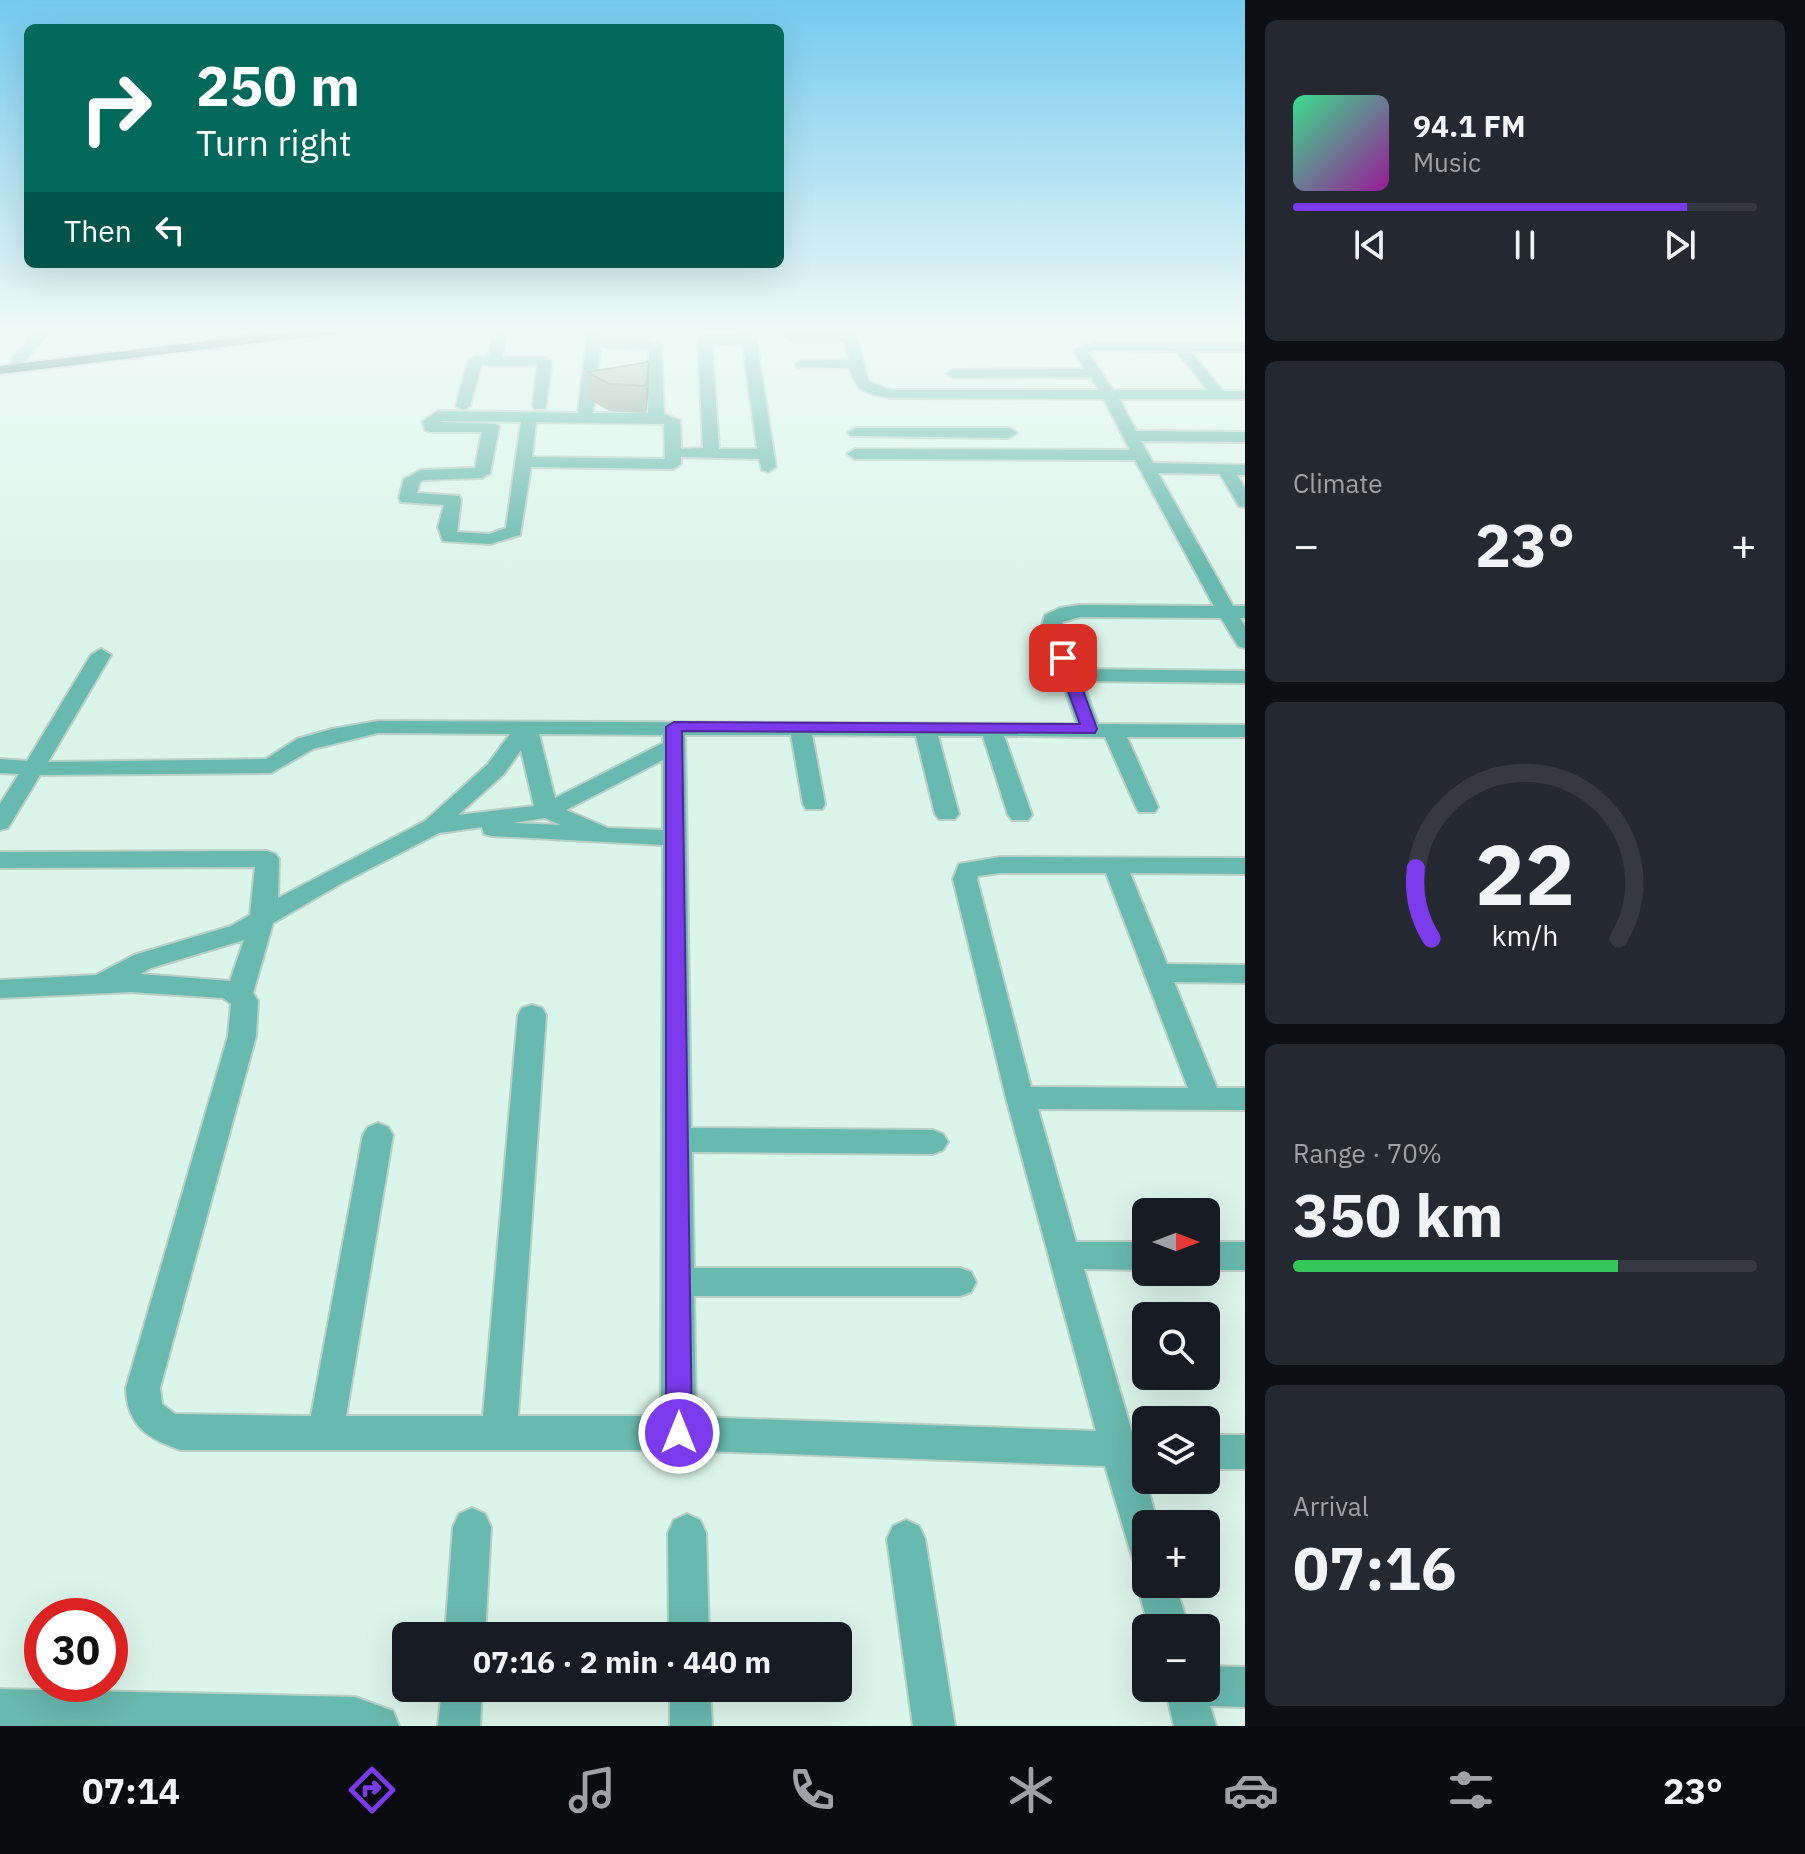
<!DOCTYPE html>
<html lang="en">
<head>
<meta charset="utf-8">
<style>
	:root { --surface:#171b24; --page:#242831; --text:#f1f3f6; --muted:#9ea1a6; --line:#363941; --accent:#7c3aed }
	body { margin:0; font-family:"IBM Plex Sans",sans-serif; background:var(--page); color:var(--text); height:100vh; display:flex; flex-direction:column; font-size:30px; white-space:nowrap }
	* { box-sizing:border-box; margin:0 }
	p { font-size:26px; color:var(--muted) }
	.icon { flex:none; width:44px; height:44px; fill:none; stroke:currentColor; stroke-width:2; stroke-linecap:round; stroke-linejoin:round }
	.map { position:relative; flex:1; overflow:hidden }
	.details { display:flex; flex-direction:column; gap:20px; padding:20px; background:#0d0f14; width:560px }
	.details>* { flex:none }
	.banner { position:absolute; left:24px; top:24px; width:760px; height:244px; border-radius:12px; box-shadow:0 8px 32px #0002; background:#00695c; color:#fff; overflow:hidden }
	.needle { width:52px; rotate:90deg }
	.buttons { position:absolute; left:1132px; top:1198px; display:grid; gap:16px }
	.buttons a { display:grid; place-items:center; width:88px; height:88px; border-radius:12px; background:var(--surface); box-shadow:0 8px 32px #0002; font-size:40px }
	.speed { position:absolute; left:24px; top:1598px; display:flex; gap:16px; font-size:40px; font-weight:700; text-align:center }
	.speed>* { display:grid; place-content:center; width:104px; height:104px; border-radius:50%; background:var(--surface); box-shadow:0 8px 32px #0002; line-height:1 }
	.speed .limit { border:12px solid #d22; background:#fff; color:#111 }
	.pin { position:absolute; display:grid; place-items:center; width:68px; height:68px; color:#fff; margin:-34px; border-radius:16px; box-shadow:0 4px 12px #0006 }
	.me { position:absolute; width:88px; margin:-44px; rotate:0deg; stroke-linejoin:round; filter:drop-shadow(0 0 6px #0008) }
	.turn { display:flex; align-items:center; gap:28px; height:168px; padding:0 40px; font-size:36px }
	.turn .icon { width:104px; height:104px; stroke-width:2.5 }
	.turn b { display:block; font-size:56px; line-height:68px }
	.then { display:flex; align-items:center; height:76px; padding:0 40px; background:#0003; gap:16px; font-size:30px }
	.big { font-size:60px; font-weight:700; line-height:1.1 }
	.details .tile { flex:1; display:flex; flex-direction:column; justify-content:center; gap:12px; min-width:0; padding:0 28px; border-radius:12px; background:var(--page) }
	.details .dial { align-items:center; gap:0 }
	.dial svg { height:208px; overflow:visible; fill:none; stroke:var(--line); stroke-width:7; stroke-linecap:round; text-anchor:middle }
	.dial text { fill:var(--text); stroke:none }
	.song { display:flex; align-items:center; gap:24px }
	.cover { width:96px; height:96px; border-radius:12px; background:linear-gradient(135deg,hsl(150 70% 55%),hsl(300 70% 35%)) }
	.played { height:8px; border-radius:4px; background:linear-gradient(90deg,var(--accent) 85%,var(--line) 85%) }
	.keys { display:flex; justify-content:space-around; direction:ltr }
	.heat { display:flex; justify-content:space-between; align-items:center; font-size:44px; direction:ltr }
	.charge { height:12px; border-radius:6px; background:linear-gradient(90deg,#34c759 70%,var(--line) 0) }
	.trip { position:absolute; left:392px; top:1622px; width:460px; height:80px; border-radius:12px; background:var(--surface); box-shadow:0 8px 32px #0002; font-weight:700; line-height:80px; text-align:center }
	.tab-bar { display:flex; height:128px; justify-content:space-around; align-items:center; background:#090b0e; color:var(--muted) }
	.tab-bar .icon { width:56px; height:56px }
	.tab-bar .active { color:var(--accent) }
	.tab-bar b { font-size:36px; color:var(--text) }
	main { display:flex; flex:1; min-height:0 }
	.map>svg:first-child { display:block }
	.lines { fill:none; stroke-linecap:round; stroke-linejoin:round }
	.minor-casing { stroke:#b9d0c7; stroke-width:4 }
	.highway-casing { stroke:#b9d0c7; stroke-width:4 }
	.minor { fill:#68b9af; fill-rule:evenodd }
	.highway { fill:#1b665f; fill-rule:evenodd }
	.wall { fill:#91a294 }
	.shaded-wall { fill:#768478 }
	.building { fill:#a9bcac; stroke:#768478; stroke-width:2 }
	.route { fill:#7c3aed; stroke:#51269a; stroke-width:2 }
</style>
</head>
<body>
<main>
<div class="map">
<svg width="1245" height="1726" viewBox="0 0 1245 1726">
	<rect width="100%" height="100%" fill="#dcf5eb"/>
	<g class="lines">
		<defs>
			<g id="minor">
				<path d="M39 328H53L22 364H12V358Z"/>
				<path d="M495 328H509L502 357H545L552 361 545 409H535L533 406 537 365H481L470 406 463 410 456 406 468 361 475 357H488Z"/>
				<path d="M588 328H602L601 339 644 340 661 345 664 414 680 420 681 449 703 448 698 341 705 337 738 336 734 328H745L756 340 776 467 768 472 762 470 759 459 681 457V464L673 469 531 467 520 535 490 544 443 541 438 527 444 505 401 502 399 498 404 479 421 470 475 468 482 432H430L425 430 422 422 438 411 578 413ZM743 344 757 449H719L712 345ZM600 347 649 350 648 413H593ZM442 421 521 422 506 528 489 534 457 532 461 500 459 496 417 493 420 482 424 480 482 478 490 473 499 427 496 424 439 422ZM536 422 664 424 665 459 532 457Z"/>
				<path d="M841 328H855L868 381 890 390H1099L1091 377 953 378 946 374 953 370 1085 369 1073 350 1093 342 1245 343V351H1190L1223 391H1245V399H1119L1136 431 1245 432V442L1141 441 1153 463 1245 465V475H1237L1245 488V507L1239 506 1220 474 1158 473 1233 606H1245V618H1240L1245 626V648L1238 646 1221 618 1080 617 1062 622 1078 669 1245 671V683L1082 681 1098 724 1245 725V737H1127L1158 807 1155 812H1139L1136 807 1105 737 1004 736 1032 815 1028 820H1012L1008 815 983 736H938L959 814 955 819H939L935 814 916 736 812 735 825 804 822 809H806L803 804 791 735H685L691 1128 933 1130 943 1134 948 1142 943 1150 933 1154 692 1152 694 1268H960L971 1272 976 1282 971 1292 960 1296H694L696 1417 1096 1431 1006 1098 953 879 959 864 1000 857 1245 858V874L1130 873 1167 964 1245 965V983L1174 982 1217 1088H1245V1110L1038 1109 1076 1242H1146V1270L1084 1269 1132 1432 1146 1433V1467H1142L1158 1524H1146V1566L1133 1560 1105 1466 679 1450H181C148 1439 127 1426 126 1388L228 1036 231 1004 223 998 131 992 0 998V980L96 975 134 955 231 926 250 915 255 867 0 868V852L267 851 275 854 279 859 278 898 425 821 488 764 510 734 378 733 313 749 271 773 40 775 8 828 0 830V804L19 774 0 773V759L27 761 91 655 101 649 111 655 48 762 266 759 297 739 332 729 378 721 1077 724 1042 625 1045 615 1060 608 1080 605 1214 606 1135 460 855 459 847 454 855 449 1130 450 1104 399 890 398C868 394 856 392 850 368L797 367 795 364 802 360H849L844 341H793L786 337 788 334 842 333ZM1094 350 1176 351 1208 390H1113L1088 352ZM539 734 663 735V743L555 798ZM521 750 534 806 458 815 504 774ZM663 760V830L608 828 566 810ZM545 818 561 825 512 823ZM482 827 484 834 492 836 663 845 661 1416H518L546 1015 542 1008 532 1005 522 1008 518 1015 483 1416H346L393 1135 388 1127 378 1123 368 1127 363 1135 311 1416 175 1414 162 1404 160 1388 256 1036 258 1001 253 993 273 923 342 883 439 833ZM1000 873H1106L1188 1088 1031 1087 977 879 978 876ZM244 940 230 981 140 974 151 968Z"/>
				<path d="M856 428H1009L1017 433 1009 438 851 436 848 433Z"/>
				<rect x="1206" y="1242" width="39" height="28"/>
				<rect x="1206" y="1435" width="39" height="34"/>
				<path d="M472 1508 485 1514 491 1527 485 1636H445L453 1527 459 1514Z"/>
				<path d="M687 1514 700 1520 706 1533 709 1636H669L668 1533 674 1520Z"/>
				<path d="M906 1520 919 1526 925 1539 955 1726H913L887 1539 893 1526Z"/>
				<path d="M1146 1569V1584H1175L1189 1628H1149L1137 1584Z"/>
				<path d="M1206 1666 1245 1667V1707L1210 1706 1216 1726H1174L1165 1688H1206Z"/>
				<path d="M442 1688H482L480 1726H438Z"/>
				<path d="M670 1688H710L712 1726H670Z"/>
				<path d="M0 1689 355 1697 393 1711 399 1726H0Z"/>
			</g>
			<path id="highway" d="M314 328H354L347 332 0 374V366Z"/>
		</defs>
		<!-- minor casing -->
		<use href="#minor" class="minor-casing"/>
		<!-- highway casing -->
		<use href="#highway" class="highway-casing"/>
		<!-- minor -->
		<use href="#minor" class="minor"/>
		<!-- highway -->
		<use href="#highway" class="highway"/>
	</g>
	<!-- wall -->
	<path class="wall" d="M649 362V388L646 413 609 411 589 399 588 372Z"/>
	<!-- shaded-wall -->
	<path class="shaded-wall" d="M649 362V388L646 413V386Z"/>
	<!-- building -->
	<path class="building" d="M649 362 646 386 609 384 588 372Z"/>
	<!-- sky -->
	<linearGradient id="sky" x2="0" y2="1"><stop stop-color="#73caef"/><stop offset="0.58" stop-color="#effaf6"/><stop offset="1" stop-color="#effaf6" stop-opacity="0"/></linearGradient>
	<rect width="1245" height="570" fill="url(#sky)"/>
	<!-- route -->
	<path class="route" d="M1063 653 1071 658 1097 729 1095 733 682 731 692 1433 688 1442 679 1445 670 1442 666 1433V727L674 722 1080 724 1056 658Z"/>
</svg>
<div class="buttons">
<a><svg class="needle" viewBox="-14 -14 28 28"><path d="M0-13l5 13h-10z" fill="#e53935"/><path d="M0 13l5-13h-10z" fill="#9ea1a6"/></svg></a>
<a><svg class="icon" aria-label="search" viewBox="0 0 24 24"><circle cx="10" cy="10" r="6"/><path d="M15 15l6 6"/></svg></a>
<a><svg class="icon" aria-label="layers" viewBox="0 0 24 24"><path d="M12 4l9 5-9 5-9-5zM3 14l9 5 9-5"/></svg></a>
<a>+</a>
<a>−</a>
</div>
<div class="speed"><div class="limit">30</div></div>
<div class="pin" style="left:1063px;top:658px;background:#d93025"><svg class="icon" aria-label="arrive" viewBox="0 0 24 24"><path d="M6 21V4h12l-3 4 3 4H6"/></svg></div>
<svg class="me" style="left:679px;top:1433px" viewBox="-20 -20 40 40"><circle r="17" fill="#7c3aed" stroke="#fff" stroke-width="3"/><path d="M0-11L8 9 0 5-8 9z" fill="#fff"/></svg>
<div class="trip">07:16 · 2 min · 440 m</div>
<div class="banner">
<div class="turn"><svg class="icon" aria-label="right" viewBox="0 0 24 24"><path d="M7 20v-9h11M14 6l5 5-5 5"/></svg><div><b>250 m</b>Turn right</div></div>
<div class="then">Then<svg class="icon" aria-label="left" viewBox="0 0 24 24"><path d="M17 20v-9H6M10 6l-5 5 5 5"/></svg></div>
</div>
</div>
<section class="details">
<div class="tile">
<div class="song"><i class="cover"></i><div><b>94.1 FM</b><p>Music</p></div></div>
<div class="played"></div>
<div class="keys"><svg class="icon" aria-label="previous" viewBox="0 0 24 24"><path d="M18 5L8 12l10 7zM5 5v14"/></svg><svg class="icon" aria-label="pause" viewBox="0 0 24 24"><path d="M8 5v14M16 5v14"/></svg><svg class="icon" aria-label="next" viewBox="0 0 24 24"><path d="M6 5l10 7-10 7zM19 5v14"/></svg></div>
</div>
<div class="tile"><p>Climate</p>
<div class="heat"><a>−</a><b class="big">23°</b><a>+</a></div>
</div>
<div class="tile dial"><svg viewBox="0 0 100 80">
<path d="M14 69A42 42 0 1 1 86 69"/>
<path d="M14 69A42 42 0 0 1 8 42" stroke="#7c3aed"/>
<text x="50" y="56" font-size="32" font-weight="700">22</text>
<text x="50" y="72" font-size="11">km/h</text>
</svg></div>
<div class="tile"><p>Range · 70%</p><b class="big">350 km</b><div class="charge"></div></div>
<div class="tile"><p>Arrival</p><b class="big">07:16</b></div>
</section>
</main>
<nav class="tab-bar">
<b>07:14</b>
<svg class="icon active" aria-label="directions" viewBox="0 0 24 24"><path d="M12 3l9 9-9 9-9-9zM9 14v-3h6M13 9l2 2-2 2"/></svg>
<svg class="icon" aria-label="music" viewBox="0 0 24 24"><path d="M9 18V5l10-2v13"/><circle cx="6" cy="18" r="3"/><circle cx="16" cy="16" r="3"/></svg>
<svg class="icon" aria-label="phone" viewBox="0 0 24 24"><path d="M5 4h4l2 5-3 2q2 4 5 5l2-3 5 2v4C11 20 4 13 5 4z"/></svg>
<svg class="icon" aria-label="climate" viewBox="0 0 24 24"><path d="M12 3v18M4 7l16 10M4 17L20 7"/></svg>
<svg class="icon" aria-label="car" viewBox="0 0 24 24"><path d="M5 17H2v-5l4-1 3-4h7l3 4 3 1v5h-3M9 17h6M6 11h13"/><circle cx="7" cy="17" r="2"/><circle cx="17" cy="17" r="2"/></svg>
<svg class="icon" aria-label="filters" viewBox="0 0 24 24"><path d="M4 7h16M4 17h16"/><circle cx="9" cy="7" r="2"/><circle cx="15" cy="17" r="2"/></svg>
<b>23°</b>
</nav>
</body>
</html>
